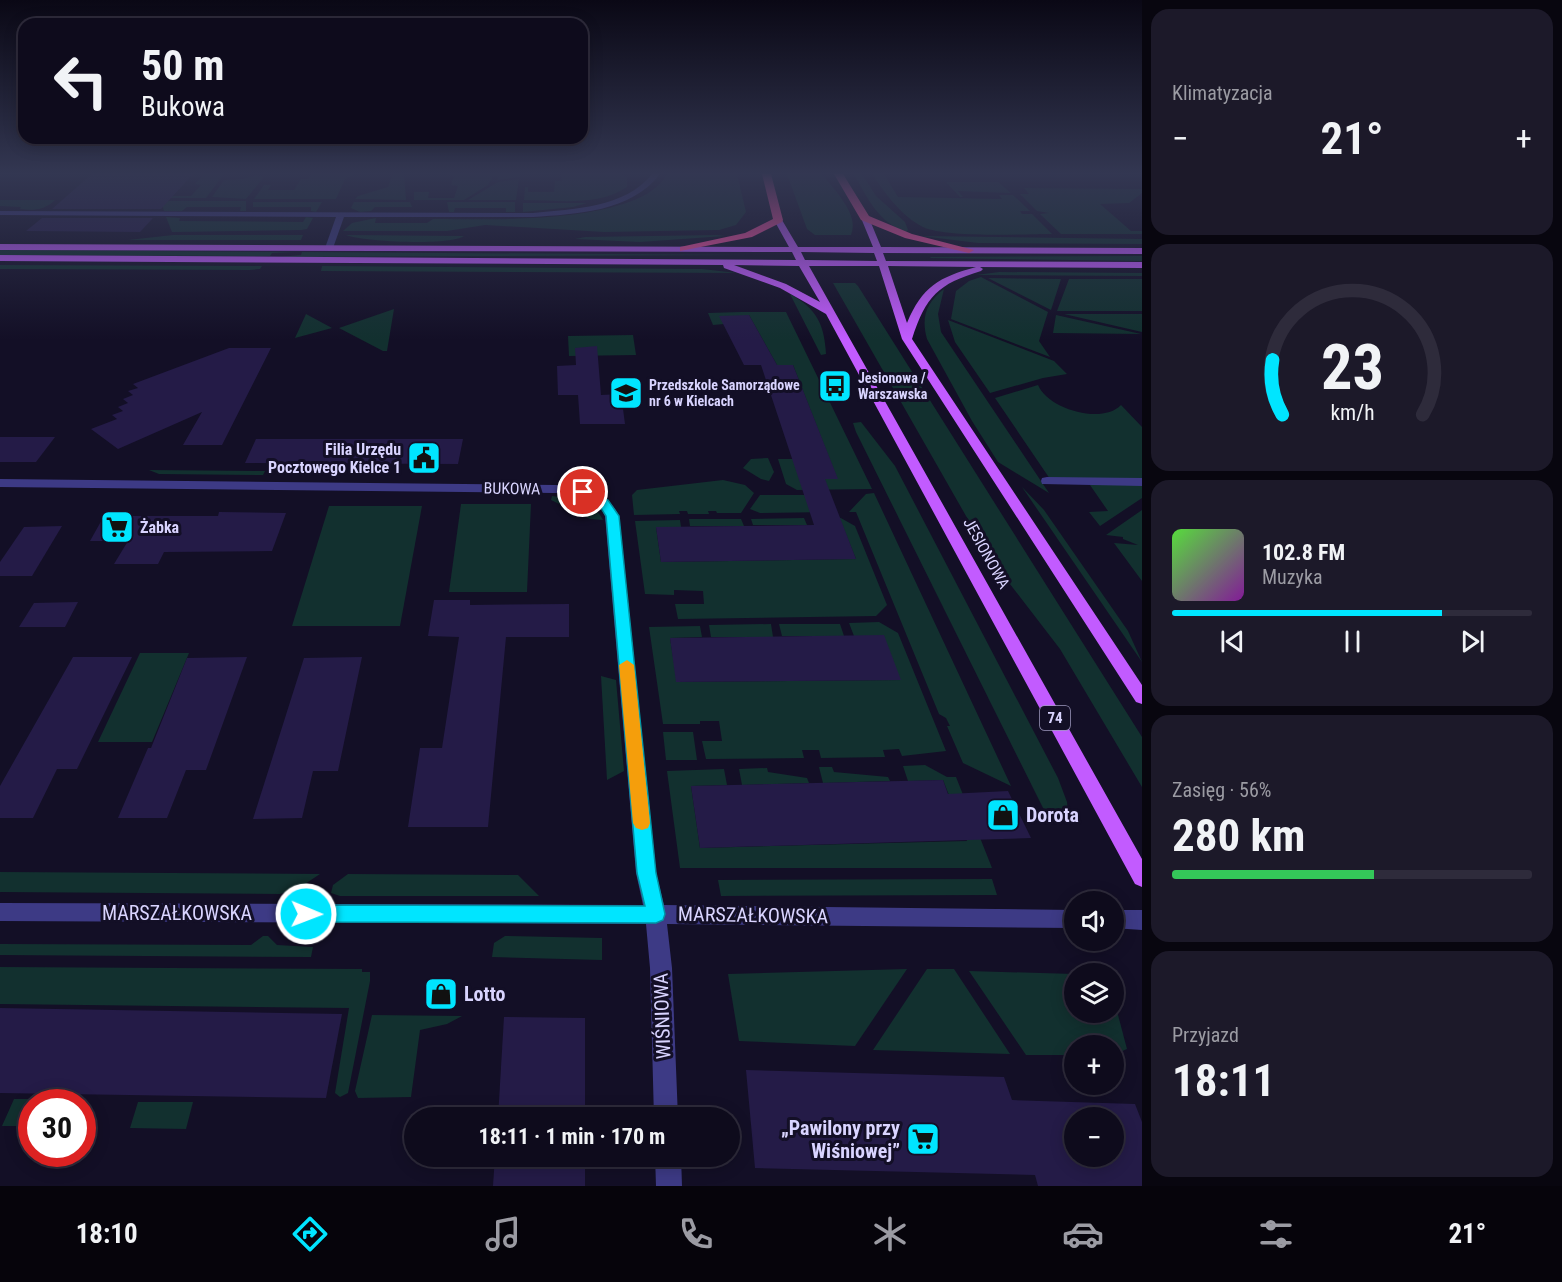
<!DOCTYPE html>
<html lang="pl">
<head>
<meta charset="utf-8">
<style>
	:root { --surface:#0e0b1c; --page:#1c1929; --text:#f1f3f6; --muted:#9b9ba3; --line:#2e2b3b; --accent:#00e5ff }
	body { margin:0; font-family:"Roboto Condensed",sans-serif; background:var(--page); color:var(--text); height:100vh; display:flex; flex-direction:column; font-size:22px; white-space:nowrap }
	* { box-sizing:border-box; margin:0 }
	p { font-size:20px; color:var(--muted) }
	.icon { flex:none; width:33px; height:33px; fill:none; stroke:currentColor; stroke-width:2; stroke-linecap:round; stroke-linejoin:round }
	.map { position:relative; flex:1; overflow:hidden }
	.details { display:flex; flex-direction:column; gap:9px; padding:9px; background:#08060f; width:420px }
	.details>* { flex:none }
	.guide { position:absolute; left:18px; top:18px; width:570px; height:126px; border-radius:18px; box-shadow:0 3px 15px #0003,0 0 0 2px var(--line); background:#0e0b1c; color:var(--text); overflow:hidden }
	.fabs { position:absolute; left:1064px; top:891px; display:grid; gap:12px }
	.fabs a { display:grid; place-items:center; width:60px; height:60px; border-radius:50%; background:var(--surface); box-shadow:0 3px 15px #0003,0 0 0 2px var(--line); font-size:30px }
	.speed { position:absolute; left:18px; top:1089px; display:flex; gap:12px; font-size:30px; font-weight:700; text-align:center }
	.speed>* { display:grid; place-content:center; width:78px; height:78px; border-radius:50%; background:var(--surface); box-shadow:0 3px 15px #0003,0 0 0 2px var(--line); line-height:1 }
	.speed .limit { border:9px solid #d22; background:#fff; color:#111 }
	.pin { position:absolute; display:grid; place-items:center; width:51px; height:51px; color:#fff; margin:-26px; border:3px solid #fff; border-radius:50%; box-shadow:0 2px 6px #0007 }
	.me { position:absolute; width:66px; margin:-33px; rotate:91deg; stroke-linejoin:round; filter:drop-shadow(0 0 4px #0008) }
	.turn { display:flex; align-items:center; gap:21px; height:126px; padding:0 24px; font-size:27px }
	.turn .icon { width:78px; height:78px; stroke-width:2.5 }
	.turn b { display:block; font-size:42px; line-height:51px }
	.big { font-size:45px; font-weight:700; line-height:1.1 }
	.details .widget { flex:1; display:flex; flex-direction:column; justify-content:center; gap:9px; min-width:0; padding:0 21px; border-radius:18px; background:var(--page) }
	.details .dial { align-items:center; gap:0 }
	.dial svg { height:156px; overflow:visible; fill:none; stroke:var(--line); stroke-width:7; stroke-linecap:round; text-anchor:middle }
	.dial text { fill:var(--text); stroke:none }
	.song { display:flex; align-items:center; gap:18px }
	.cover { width:72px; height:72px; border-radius:9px; background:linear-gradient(135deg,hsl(110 70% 55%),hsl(290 70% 35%)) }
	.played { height:6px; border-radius:3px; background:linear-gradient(90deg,var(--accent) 75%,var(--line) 75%) }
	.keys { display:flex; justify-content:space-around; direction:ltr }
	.heat { display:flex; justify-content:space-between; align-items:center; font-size:33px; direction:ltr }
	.charge { height:9px; border-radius:4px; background:linear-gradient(90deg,#34c759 56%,var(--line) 0) }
	.trip { position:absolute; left:404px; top:1107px; width:336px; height:60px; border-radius:30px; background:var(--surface); box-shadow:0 3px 15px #0003,0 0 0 2px var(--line); font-weight:700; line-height:60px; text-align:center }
	.tab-bar { display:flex; height:96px; justify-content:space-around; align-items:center; background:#06040b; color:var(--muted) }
	.tab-bar .icon { width:42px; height:42px }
	.tab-bar .on { color:var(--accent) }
	.tab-bar b { font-size:27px; color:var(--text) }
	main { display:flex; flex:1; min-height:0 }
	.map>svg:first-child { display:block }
	.green { fill:#12302f }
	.building { fill:#241b47; fill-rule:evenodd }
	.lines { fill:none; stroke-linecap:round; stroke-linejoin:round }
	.minor { fill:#3d3a85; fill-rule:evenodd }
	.major { fill:#c25bff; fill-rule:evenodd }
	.highway { fill:#ff4fa3; fill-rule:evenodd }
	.route { fill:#00e5ff; stroke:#0095a6; stroke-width:1.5 }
	.slow { fill:#f59e0b }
	.labels { text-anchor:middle; stroke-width:6; stroke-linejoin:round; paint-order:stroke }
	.far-poi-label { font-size:14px; font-weight:bold; fill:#d9d4ff; stroke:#130f26; text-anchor:start }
	.shield { fill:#130f26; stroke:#9e99be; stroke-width:1.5 }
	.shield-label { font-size:15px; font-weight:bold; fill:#d9d4ff }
	.poi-label { font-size:16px; font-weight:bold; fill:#d9d4ff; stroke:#130f26; text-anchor:end }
	.street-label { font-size:16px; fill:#d9d4ff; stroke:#130f26 }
	.near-poi-label { font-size:20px; font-weight:bold; fill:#d9d4ff; stroke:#130f26; text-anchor:start }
	.near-street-label { font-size:20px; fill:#d9d4ff; stroke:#130f26 }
</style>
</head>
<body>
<main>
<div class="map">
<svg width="1142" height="1186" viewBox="0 0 1142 1186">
	<rect width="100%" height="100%" fill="#130f26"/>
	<!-- green -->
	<g class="green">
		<path d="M196 174H224L206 198H160L166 196H191L201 185 195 184 203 175Z"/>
		<path d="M311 174H355L345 179 336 199H254L264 185H271L268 190H294L301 179H308Z"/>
		<path d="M393 174H404L406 200 355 199 358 196 388 187Z"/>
		<path d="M447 174H520L519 177 498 180 497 176H493L488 185 464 200H414V192H429L428 198H454L458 186 451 185 454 176Z"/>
		<path d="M561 174H622L627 177V187C597 207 558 200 524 200L525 187H528V192H554L555 181H562Z"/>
		<path d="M667 174H737L746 212 736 225 719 230 604 232 485 225 447 231H343L352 223 376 218 375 223H427L433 219C485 219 640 226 667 174Z"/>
		<path d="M787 174H822C834 190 860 214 851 235H815L807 229Z"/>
		<path d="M854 174H862L876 196 905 222 908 230 906 232C878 222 868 199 854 174Z"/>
		<path d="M872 174H884L898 197 1002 199 999 195H1013L1030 211H1020L1022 214H1032L1052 234C1023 234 946 238 923 227 901 216 885 193 872 174Z"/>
		<path d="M256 175 264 177 246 199 212 197 224 180 242 179Z"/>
		<path d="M519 179 516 200H468L498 182Z"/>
		<path d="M946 182H998L1011 193 958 191 963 197H960Z"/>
		<path d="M1024 188 1142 189V193L1129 203 1100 204 1131 231H1142V234H1061L1040 214 1049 213 1037 211 1020 194H1029Z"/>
		<path d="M0 200H55C45 210 33 211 20 209L21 207 0 206Z"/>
		<path d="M161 201H246V211H240L241 207H187L182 211H164Z"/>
		<path d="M253 202H322L316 212 311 211V207H253Z"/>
		<path d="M354 202H410L412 207H375L371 211 360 212 351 208Z"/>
		<path d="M447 202H515V212H506V208H455L454 212H449Z"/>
		<path d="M523 203H587L573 207 523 212Z"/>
		<path d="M166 217 180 218 179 221 303 222 306 217 313 218 307 229 301 230 175 232H172Z"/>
		<path d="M173 235H303L301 240H128Z"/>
		<path d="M346 235 464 236C449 246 365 242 346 235Z"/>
		<path d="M717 235 725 236 640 242 575 239 585 237Z"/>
		<path d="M921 236 1142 239V244L978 243Z"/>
		<path d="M0 250 295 252 272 253 270 256 0 255Z"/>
		<path d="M302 252 753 255 279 257 301 255Z"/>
		<path d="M1142 256V261L930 258 931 257Z"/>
		<path d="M0 265 262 266 260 269 250 270 0 269Z"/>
		<path d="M322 266 702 269 737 273 321 271Z"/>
		<path d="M999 272 1142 273V276L976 275Z"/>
		<path d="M981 277 1048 312 1039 341 1050 357 951 319 956 291 969 281Z"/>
		<path d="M988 278 1061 279 1051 310Z"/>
		<path d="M1069 279H1142V311H1057Z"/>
		<path d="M833 283H855L858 286 1142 737V787L1060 649 990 558Z"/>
		<path d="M944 289 938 314 941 332 1049 493 998 462 972 421 927 339C921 317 926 303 944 289Z"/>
		<path d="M790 294C817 309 824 324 826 354L821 355Z"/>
		<path d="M394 309 387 351H383L339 328Z"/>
		<path d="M741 312H786L872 489 797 490 786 484 778 459H793L837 478 793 365H777L749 315 724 324 713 325 708 313Z"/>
		<path d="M306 314 332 328 295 338Z"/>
		<path d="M1064 314H1142V332Z"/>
		<path d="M1056 315 1141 334 1053 333Z"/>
		<path d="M948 320 1054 361 1067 374 1043 378 990 393 955 342Z"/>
		<path d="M633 335 636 355 569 356 568 336Z"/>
		<path d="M1038 385C1048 409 1102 425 1121 405L1142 427V479H1050L995 398Z"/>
		<path d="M861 422 895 466 1058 778 1067 802 1069 821 1050 822 856 432 853 423Z"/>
		<path d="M768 458 774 472 769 481 761 479 743 468 751 459Z"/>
		<path d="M149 470 265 471 263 475 159 474Z"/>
		<path d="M723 480 745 485 754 493 741 513H717L716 511H708L709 514H688L687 511H679L680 514 634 515 632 495 637 490Z"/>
		<path d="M1142 484V498L1100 526 1089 512 1108 511 1090 485Z"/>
		<path d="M1022 487 1044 510 1128 631 1142 662Z"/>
		<path d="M874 493 1011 786 963 763 947 726H950L946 718 939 714 856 512H849L866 494Z"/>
		<path d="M760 495H809L830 512 760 513 750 509Z"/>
		<path d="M552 496C570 498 594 501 603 520L590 519 551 500Z"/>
		<path d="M461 504H531L527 592H449Z"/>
		<path d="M329 506H422L400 626H292Z"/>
		<path d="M1142 510V581L1114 543 1138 545 1123 539V537L1106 535Z"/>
		<path d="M839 517 855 526 887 605 876 616 678 619 675 604H704L703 591 674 590V595L645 594 635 521 680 520 681 527H656L661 562 856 559Z"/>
		<path d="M804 518 807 525H753L751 519Z"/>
		<path d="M689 519H741L744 526H690Z"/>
		<path d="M879 622 898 633 946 751 902 756 899 749 883 750 885 757 821 758 819 750H802L804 758 706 759 702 741H722L719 721H700V724H663L649 627 700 626 702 637 670 638 677 682 900 680 854 636 849 623Z"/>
		<path d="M771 624 773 637H711L709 625Z"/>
		<path d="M779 624H840L844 636H782Z"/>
		<path d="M140 653H189L152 742H98Z"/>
		<path d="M601 676 616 680 624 771 607 780Z"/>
		<path d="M693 732 697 760H666L663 732Z"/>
		<path d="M925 765 947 777H956L992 868H680L667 771 724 769 727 785 691 786 700 848 967 841 943 780 908 781 903 766Z"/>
		<path d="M819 767H832L834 772 888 777 890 781 823 783Z"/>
		<path d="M767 768 768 772 807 778 809 783 742 785 739 769Z"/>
		<path d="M0 872 320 874 299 888 280 894 0 892Z"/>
		<path d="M348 874 518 875 539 896H340L331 893 333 885Z"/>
		<path d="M992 879 997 895 721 896 718 880Z"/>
		<path d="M263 936H268L277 945 313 947 311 957 0 955V944L251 945Z"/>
		<path d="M505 936 602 938V960L492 957 494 943Z"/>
		<path d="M0 967 362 969V972H370V981L348 1093 340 1097 335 1093 349 1008 0 1004Z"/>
		<path d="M907 969 855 1046 739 1041 728 974Z"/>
		<path d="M927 969H954L1010 1054 873 1050Z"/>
		<path d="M969 971 1074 974V1012H1113V996L1127 1049 1113 1055V1046H1074V1055H1026Z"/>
		<path d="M372 1015 462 1016 447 1024 420 1030 411 1097 358 1098 355 1091Z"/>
		<path d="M14 1099H68L67 1102H32L31 1126H2Z"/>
		<path d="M138 1102H193L186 1129 130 1128Z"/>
	</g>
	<!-- building -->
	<g class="building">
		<path d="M92 174H193L161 209H52Z"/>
		<path d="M42 218H153L140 232 26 231Z"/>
		<path d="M749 315 777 365H793L838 479H825L856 559 661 562 656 527 814 525 761 365H744L719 316Z"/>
		<path d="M597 346 601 395 621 394 625 424H580L578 395H558L557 366 576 365 575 348Z"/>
		<path d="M229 348H271L222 445H183L202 412 118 449 91 429 117 419 112 415 123 411 118 407 128 403 123 399 133 395 128 391 138 388 133 384Z"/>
		<path d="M0 437H55L36 462H0Z"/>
		<path d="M256 439H463L458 464 245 463Z"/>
		<path d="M219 512 286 513 272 551 164 552 158 564H114L128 541H90L104 516H218Z"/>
		<path d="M62 526 32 576H0V562L24 527Z"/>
		<path d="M434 600H470V605L569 604V637H506L488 827H408L420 748H442L459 637 428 636Z"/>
		<path d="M78 602 65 627H19L34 603Z"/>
		<path d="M884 635 901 680 676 682 670 638Z"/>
		<path d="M73 657H132L77 769H57L33 818H0V786Z"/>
		<path d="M247 657 206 770H186L167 818H118L148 748H151L187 658Z"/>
		<path d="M362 657 338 771H313L302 818 253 819 304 658Z"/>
		<path d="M943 780 948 794 1008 791 1031 838 700 848 691 786Z"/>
		<path d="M0 1008 342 1014 326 1098 0 1093Z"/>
		<path d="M504 1017 585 1018V1118H498Z"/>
		<path d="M746 1070 1004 1077 1012 1100 1135 1104 1142 1122V1186H1038L1035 1175 755 1168ZM1074 1118H1113V1156H1074Z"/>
		<path d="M495 1156H585V1186H493Z"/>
	</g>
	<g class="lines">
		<!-- minor -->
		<g class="minor">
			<path d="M652 174H660C631 212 576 214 533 217H344L333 248 329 251 325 248 336 217 0 215V211L533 213C573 209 625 208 652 174Z"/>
			<path d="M1047 477 1142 478V486L1042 484 1041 481 1042 478Z"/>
			<path d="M0 479 555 485C581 487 607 490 619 516L656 873 664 905 1074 910V928L667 924 672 968 678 1118H654L650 968 646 924 0 921V903L643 905 636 873 605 516C596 495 575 494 555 493L0 487Z"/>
			<path d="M1113 910H1142V930L1113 928Z"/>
			<path d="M655 1156H681L682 1186H656Z"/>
		</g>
		<!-- major -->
		<path class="major" d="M865 216 869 218 881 247 1142 248V254L883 253 886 261 1142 262V268L980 267 983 269 981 271C938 284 926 296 912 339L1142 685V704L1136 702 902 339 879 266H809L1142 859V887L1135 884 826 314 780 288 724 268 723 265 0 261V255L796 260 792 252 0 250V244L789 247 774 220 778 218 782 220 798 247H873L861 218ZM801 252 874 253 877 261 805 260ZM734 265 799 266 820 302 786 284ZM888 266 976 267C939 277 922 287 907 323Z"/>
		<!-- highway -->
		<g class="highway">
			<path d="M762 174H771L783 220 782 222 752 237 680 251V247L745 233 773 219Z"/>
			<path d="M834 174H843L869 216 912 234 974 250 969 253 905 238 861 220Z"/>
		</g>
	</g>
	<!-- sky -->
	<linearGradient id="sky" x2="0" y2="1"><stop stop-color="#0a0815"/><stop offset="0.51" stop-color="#333752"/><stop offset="1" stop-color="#333752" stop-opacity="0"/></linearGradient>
	<rect width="1142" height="340" fill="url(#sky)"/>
	<!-- route -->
	<path class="route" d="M583 489 608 500 619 516 656 873 665 914 663 920 656 923 306 922 299 920 296 914 299 908 306 905 645 906 637 873 606 516 599 505 579 495 577 492Z"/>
	<!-- slow -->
	<path class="slow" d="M627 660 634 665 650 823 648 828 642 830 636 828 633 823 619 665Z"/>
	<!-- icons -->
	<defs>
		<symbol id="bus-square" viewBox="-11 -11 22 22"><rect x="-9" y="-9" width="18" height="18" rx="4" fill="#00e5ff" stroke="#130f26"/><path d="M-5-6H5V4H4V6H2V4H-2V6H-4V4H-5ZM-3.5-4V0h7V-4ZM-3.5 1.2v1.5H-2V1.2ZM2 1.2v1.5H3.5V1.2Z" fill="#111"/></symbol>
		<symbol id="school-square" viewBox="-11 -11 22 22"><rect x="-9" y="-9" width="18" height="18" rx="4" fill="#00e5ff" stroke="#130f26"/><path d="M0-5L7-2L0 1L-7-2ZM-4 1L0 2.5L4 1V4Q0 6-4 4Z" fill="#111"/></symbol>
		<symbol id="civic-square" viewBox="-11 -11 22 22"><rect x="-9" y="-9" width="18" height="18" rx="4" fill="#00e5ff" stroke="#130f26"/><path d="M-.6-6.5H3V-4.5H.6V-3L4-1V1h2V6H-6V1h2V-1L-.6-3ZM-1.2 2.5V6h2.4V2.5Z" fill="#111"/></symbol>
		<symbol id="supermarket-square" viewBox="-11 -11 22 22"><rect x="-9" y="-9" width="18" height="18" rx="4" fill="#00e5ff" stroke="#130f26"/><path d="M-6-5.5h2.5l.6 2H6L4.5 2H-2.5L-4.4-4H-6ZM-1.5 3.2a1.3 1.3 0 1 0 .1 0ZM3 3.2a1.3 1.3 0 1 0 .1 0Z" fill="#111"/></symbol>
		<symbol id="shop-square" viewBox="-11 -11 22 22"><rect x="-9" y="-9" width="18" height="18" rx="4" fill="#00e5ff" stroke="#130f26"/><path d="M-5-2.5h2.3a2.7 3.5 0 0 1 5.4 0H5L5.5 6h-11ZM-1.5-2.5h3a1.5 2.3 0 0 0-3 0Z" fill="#111"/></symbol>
	</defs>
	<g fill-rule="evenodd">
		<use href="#bus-square" x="816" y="367" width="38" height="38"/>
		<use href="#school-square" x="607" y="374" width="38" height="38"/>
		<use href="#civic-square" x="405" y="439" width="38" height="38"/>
		<use href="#supermarket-square" x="98" y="508" width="38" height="38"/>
		<use href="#shop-square" x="984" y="796" width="38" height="38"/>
		<use href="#shop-square" x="422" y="975" width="38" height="38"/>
		<use href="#supermarket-square" x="904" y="1120" width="38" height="38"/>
	</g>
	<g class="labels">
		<!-- far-poi labels -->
		<g class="far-poi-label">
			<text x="858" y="383">Jesionowa /<tspan x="858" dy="16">Warszawska</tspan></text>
			<text x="649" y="390">Przedszkole Samorządowe<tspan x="649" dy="16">nr 6 w Kielcach</tspan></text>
		</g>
		<!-- shield labels -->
		<rect class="shield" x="1040" y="706" width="30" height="24" rx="4.5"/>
		<g class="shield-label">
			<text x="1055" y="723">74</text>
		</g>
		<!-- poi labels -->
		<g class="poi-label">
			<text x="401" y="455">Filia Urzędu<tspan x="401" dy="18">Pocztowego Kielce 1</tspan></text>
			<text x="140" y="533" text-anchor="start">Żabka</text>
		</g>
		<!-- street labels -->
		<g class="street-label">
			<text transform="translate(512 488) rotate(1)" y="6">BUKOWA</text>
			<text transform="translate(987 553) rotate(61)" y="6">JESIONOWA</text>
		</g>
		<!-- near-poi labels -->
		<g class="near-poi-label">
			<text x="1026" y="822">Dorota</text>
			<text x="464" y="1001">Lotto</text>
			<text x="900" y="1135" text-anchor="end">„Pawilony przy<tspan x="900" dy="23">Wiśniowej”</tspan></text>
		</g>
		<!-- near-street labels -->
		<g class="near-street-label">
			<text x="177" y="920">MARSZAŁKOWSKA</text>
			<text transform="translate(753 915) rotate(1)" y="7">MARSZAŁKOWSKA</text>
			<text transform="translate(662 1016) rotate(-92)" y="7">WIŚNIOWA</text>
		</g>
	</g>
</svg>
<div class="fabs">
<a><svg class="icon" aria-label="sound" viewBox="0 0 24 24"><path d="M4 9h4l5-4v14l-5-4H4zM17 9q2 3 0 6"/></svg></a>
<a><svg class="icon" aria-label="layers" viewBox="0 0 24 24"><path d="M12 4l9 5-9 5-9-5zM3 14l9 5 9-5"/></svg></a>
<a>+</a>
<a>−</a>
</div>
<div class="speed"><div class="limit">30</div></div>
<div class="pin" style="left:583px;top:492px;background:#d93025"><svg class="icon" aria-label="arrive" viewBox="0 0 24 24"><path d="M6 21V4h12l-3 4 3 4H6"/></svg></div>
<svg class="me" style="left:306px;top:914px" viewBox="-20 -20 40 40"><circle r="17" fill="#00e5ff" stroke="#fff" stroke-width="3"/><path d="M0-11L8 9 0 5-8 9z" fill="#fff"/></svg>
<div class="trip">18:11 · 1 min · 170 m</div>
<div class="guide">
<div class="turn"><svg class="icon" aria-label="left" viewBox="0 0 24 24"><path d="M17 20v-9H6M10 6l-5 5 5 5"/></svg><div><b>50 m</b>Bukowa</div></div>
</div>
</div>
<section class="details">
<div class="widget"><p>Klimatyzacja</p>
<div class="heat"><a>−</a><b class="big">21°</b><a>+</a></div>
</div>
<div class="widget dial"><svg viewBox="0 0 100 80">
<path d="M14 69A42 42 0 1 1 86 69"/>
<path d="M14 69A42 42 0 0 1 9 41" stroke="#00e5ff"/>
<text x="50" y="56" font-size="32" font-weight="700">23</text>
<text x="50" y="72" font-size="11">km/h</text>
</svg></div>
<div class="widget">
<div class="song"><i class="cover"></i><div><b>102.8 FM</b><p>Muzyka</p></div></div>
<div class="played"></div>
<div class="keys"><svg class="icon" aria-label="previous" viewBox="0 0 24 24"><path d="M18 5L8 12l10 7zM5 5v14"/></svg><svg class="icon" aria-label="pause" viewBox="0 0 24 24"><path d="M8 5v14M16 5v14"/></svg><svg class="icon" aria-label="next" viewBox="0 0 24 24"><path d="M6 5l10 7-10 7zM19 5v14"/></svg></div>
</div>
<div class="widget"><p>Zasięg · 56%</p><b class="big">280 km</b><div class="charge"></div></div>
<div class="widget"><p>Przyjazd</p><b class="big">18:11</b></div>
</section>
</main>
<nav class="tab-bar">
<b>18:10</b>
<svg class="icon on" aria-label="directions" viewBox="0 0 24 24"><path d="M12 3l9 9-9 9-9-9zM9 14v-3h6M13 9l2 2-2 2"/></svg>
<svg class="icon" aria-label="music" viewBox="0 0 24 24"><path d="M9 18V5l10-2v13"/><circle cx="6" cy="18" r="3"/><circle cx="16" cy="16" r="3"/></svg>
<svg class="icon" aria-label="phone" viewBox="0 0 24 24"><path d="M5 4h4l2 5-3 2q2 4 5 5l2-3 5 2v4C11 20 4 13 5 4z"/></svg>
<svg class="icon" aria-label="climate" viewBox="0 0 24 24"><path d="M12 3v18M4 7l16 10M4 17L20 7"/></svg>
<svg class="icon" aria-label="car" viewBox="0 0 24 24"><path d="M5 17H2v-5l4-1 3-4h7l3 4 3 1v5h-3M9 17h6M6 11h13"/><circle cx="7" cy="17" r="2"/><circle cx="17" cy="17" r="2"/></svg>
<svg class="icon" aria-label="filters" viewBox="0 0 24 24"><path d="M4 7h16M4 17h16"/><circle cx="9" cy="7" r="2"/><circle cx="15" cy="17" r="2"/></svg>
<b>21°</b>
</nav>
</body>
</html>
